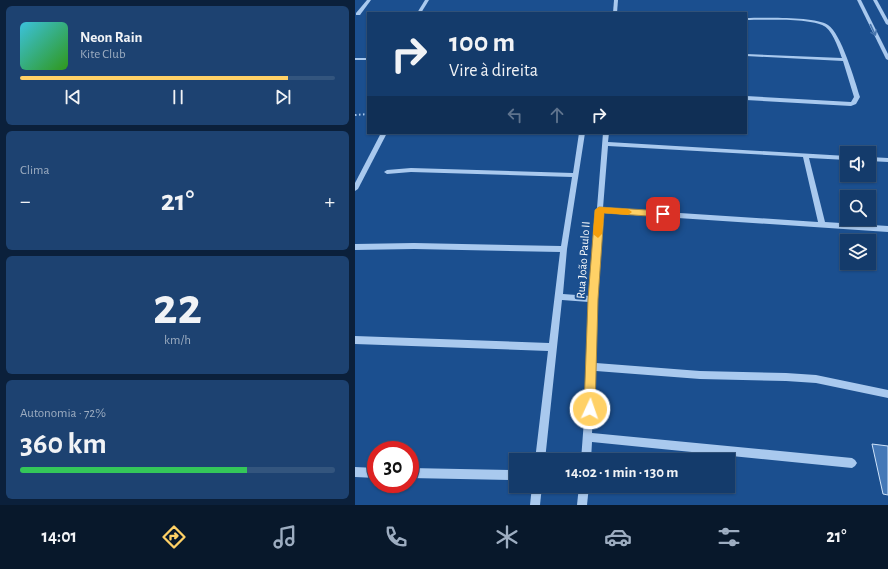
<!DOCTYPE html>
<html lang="pt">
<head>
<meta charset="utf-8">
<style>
	:root { --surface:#143b6b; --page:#1d4271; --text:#f1f3f6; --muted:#9dadc1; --line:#33557e; --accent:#ffd166 }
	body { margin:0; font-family:"Alegreya Sans",sans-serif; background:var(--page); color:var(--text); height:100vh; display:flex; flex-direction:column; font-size:15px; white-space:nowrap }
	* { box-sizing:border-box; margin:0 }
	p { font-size:13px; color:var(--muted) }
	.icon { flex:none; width:22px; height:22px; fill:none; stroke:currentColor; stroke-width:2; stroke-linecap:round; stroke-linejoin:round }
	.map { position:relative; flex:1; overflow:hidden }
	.details { display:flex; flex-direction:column; gap:6px; padding:6px; background:#0b203b; width:355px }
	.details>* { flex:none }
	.top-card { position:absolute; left:12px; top:12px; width:380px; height:122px; border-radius:0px; box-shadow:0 1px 3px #0004,0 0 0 1px var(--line); background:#143b6b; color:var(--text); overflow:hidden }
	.controls { position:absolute; left:485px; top:146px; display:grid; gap:8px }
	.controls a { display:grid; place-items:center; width:36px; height:36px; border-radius:0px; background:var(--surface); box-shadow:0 1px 3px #0004,0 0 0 1px var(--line); font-size:20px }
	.speed { position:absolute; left:12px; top:441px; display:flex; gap:8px; font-size:20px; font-weight:700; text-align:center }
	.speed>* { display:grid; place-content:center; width:52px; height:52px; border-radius:50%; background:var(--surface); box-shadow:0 1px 3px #0004,0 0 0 1px var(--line); line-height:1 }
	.speed .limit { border:6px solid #d22; background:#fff; color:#111 }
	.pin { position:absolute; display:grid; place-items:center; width:34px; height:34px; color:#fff; margin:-17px; border-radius:8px; box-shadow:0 2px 6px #0006 }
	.me { position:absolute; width:44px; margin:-22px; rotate:3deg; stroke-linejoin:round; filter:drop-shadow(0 0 3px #0008) }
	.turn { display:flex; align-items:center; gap:14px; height:84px; padding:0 16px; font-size:18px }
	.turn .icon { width:52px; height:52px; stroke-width:2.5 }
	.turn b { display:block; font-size:28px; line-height:34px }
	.lanes { display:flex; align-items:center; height:38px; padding:0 16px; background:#0003; justify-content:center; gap:20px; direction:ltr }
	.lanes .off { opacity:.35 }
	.big { font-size:30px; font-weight:700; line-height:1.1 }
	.details .widget { flex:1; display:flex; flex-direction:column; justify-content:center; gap:6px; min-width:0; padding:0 14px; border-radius:6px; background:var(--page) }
	.details .dial { align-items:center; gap:0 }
	.dial b { font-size:52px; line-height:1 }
	.song { display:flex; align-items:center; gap:12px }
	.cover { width:48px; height:48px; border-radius:6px; background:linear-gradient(135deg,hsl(190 70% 55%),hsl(110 70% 35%)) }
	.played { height:4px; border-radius:2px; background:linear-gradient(90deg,var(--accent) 85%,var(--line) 85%) }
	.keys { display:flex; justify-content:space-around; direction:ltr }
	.heat { display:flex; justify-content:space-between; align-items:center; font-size:22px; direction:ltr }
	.charge { height:6px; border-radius:3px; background:linear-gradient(90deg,#34c759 72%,var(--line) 0) }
	.trip { position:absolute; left:154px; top:453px; width:226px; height:40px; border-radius:0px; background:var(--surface); box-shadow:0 1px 3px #0004,0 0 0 1px var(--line); font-weight:700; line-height:40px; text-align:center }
	.dock { display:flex; height:64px; justify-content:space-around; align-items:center; background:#08182b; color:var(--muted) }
	.dock .icon { width:28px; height:28px }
	.dock .selected { color:var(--accent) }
	.dock b { font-size:18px; color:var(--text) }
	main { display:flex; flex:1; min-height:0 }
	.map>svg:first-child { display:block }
	.building { fill:#4478b7; stroke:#cfe3fa }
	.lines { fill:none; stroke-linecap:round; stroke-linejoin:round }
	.path { stroke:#a9c9ee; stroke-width:2; stroke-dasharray:1.5 2.5; stroke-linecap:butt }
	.minor { fill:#a9c9ee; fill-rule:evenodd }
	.oneway { stroke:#4674ac }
	.route { fill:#ffd166; stroke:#a68842 }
	.slow { fill:#f59e0b }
	.labels { text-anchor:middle; stroke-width:4; stroke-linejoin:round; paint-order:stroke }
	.street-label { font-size:12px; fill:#fff; stroke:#1b4f8f }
</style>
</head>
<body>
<main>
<section class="details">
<div class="widget">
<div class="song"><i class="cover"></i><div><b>Neon Rain</b><p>Kite Club</p></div></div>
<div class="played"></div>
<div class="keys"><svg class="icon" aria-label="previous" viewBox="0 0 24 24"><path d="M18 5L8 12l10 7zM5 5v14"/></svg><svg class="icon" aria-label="pause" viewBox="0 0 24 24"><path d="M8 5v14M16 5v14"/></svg><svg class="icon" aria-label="next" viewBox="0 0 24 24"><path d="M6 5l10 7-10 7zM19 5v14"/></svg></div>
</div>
<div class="widget"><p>Clima</p>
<div class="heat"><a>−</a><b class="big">21°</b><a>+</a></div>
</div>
<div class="widget dial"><b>22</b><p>km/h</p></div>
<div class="widget"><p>Autonomia · 72%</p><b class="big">360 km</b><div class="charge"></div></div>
</section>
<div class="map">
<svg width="533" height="505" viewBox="0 0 533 505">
	<rect width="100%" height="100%" fill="#1b4f8f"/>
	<!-- building -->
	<path class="building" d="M517 444 533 446V495L528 494Z"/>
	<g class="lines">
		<!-- path -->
		<path class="path" d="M0 115 13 114"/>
		<!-- minor -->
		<g class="minor">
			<path d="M12 0H16L5 15H1V13Z"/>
			<path d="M70 0H74L66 13H62Z"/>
			<path d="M259 0H263L262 13H258Z"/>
			<path d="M502 0H506L533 54V60L531 59Z"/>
			<path d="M518 0H522L533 20V25L531 24Z"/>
			<path d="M391 18C409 18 459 16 473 25 486 33 500 81 505 97L501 104 496 106 391 100V96L496 102 499 97 488 61 391 56V54L487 58C484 50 478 31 469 26 456 18 408 20 391 20Z"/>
			<rect x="0" y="58" width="13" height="2"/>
			<path d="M26 133H32L3 189 0 191V183Z"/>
			<path d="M224 133H230L212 249 208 294 235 296 242 212 241 210 242 208 248 133H254L253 142 492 156V160L454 158 470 222 533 226V232L248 213 242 299 241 363 345 371 431 373 461 375 533 390V398L461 383 431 381 345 379 241 371 237 433 497 458 500 460 502 463 500 466 497 468 237 442 236 460H226L233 367 234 302 207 300 190 460H180L193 351 0 344V336L194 343 205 252 59 249 0 250V244L59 243 206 246 217 177 56 172 32 174 29 172 32 170 56 168 218 173ZM253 146 448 157 463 222 248 208Z"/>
			<path d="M514 157 533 158V162L514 161Z"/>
			<path d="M0 467 21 468V478L0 477Z"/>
			<path d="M55 468 161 470V480L55 478Z"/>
			<path d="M177 486H187L185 505H175Z"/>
			<path d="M224 486H234L232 505H222Z"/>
		</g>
	</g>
	<!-- one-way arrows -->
	<defs><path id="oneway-shaft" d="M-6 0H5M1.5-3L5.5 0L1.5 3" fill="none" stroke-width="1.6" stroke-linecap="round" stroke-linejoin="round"/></defs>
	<use class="oneway" href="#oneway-shaft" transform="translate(518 30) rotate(65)"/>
	<!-- route -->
	<path class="route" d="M244 207 308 211 312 214 308 217 249 213 243 299 240 409 239 413 235 415 231 413 229 409 233 299 240 210Z"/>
	<!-- slow -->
	<path class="slow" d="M244 207 273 209 277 212 273 215 249 213 247 234 243 238 238 234 240 210Z"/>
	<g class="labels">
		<!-- street labels -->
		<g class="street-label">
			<text transform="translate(228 260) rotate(-86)" y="4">Rua João Paulo II</text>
		</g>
	</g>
</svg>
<div class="controls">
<a><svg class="icon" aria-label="sound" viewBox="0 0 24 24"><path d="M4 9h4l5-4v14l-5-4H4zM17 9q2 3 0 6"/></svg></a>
<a><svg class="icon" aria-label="search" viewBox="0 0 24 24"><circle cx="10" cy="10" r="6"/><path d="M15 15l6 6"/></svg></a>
<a><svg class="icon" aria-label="layers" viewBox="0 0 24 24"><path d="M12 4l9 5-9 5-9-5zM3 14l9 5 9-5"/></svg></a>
</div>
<div class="speed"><div class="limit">30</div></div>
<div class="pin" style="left:308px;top:214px;background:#d93025"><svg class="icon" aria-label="arrive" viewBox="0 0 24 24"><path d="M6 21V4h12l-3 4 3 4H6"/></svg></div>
<svg class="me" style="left:235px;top:409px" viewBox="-20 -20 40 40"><circle r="17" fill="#ffd166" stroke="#fff" stroke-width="3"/><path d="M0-11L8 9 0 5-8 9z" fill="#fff"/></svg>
<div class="trip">14:02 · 1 min · 130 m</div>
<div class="top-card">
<div class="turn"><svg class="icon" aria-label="right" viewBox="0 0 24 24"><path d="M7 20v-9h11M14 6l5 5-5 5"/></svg><div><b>100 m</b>Vire à direita</div></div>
<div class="lanes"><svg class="icon off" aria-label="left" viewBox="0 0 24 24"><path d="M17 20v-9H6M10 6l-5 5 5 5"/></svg><svg class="icon off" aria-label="ahead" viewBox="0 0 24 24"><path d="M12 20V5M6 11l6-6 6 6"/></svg><svg class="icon" aria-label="right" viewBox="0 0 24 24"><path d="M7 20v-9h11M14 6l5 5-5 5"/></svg></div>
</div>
</div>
</main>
<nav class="dock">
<b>14:01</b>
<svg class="icon selected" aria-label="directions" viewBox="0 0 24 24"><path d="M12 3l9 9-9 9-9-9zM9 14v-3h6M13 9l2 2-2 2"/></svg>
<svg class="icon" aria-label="music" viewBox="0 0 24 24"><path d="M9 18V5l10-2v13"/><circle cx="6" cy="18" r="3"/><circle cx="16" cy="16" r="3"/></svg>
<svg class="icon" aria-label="phone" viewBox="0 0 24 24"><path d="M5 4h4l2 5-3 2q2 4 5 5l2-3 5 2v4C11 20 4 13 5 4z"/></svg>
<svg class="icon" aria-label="climate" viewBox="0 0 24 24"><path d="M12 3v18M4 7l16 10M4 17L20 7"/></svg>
<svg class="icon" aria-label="car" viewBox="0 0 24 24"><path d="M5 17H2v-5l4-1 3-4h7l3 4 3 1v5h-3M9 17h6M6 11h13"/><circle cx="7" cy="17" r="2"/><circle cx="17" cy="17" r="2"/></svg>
<svg class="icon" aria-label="filters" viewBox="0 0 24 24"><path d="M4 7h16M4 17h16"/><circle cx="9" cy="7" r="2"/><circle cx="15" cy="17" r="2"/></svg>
<b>21°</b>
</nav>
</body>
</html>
